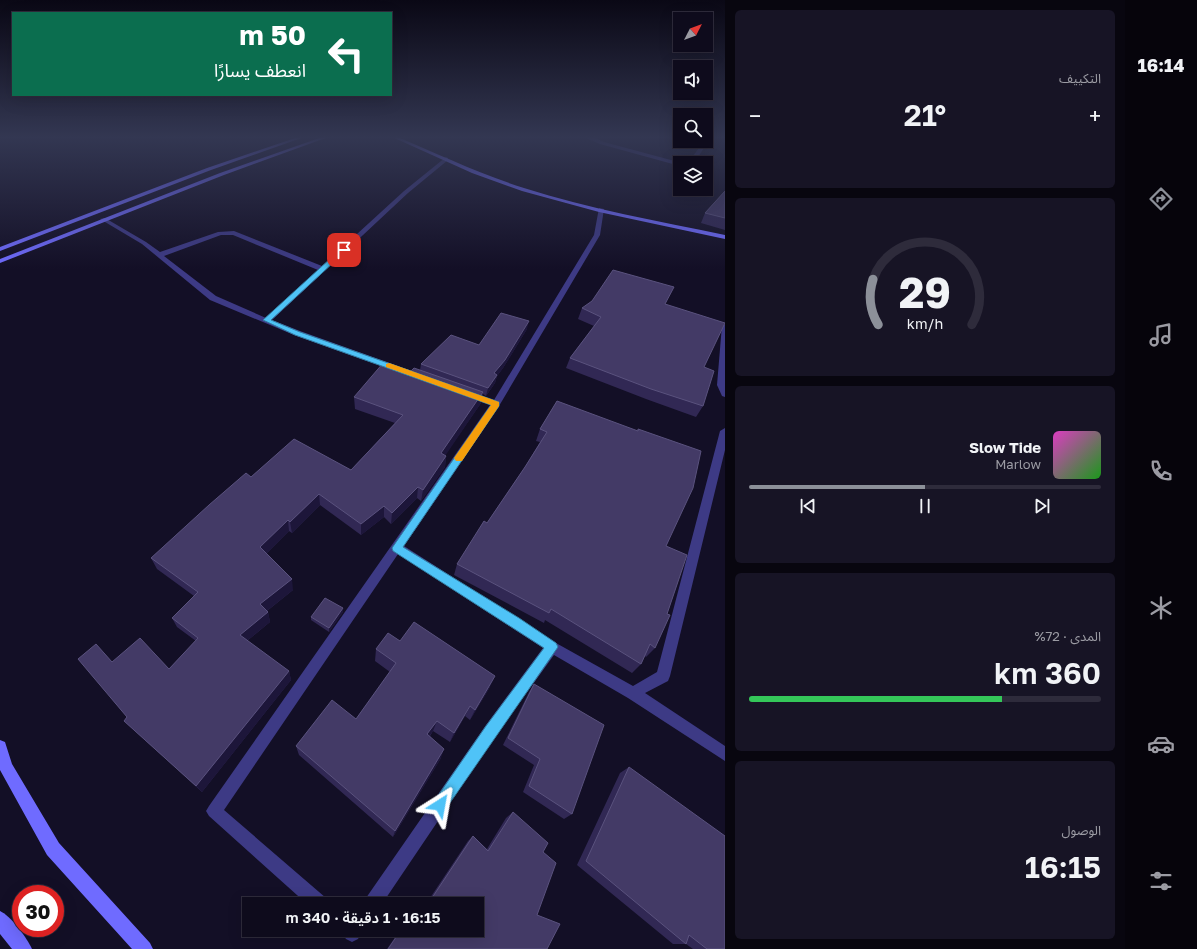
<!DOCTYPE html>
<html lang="ar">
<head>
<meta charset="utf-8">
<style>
	:root { --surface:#0e0b1c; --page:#171425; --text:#f1f3f6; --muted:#9b9ba3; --line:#2e2b3b; --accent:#8c9099 }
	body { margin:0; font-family:"Golos Text","Noto Sans Arabic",sans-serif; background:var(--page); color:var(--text); direction:rtl; height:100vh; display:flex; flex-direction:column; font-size:15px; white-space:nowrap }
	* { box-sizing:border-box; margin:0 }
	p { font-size:13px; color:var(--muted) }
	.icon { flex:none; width:22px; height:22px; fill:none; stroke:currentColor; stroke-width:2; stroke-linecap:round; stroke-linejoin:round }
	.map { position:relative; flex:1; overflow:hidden; direction:ltr }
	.drawer { display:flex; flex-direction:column; gap:10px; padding:10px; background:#08060f; width:400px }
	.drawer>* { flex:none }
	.hud { position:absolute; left:12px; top:12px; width:380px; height:84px; border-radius:0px; box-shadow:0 4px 16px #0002,0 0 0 1px var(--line); direction:rtl; background:#0b6e4f; color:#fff; overflow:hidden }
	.needle { width:26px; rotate:48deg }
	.buttons { position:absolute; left:673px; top:12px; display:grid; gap:8px }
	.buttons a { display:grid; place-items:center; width:40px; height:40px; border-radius:0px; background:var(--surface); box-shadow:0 4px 16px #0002,0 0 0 1px var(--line); font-size:20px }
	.speed { position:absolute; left:12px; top:885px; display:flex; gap:8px; font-size:20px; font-weight:700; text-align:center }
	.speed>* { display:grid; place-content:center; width:52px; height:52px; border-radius:50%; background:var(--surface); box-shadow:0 4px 16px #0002,0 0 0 1px var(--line); line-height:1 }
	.speed .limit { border:6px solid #d22; background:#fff; color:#111 }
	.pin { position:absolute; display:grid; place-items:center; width:34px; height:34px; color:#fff; margin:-17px; border-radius:8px; box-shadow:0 2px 6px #0006 }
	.me { position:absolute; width:44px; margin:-22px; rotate:34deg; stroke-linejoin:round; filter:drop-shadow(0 0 3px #0008) }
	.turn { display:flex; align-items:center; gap:14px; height:84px; padding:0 20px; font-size:18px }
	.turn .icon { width:52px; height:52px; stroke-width:2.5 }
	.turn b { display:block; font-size:28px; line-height:34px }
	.big { font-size:30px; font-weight:600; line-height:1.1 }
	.drawer .card { flex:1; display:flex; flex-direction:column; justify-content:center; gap:6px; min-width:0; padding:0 14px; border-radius:6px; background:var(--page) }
	.drawer .dial { align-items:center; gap:0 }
	.dial svg { height:104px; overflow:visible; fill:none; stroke:var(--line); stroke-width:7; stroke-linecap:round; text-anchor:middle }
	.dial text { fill:var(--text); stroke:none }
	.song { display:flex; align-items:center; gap:12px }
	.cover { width:48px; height:48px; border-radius:6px; background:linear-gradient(135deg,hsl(310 70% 55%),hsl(120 70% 35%)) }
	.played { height:4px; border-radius:2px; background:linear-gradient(90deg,var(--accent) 50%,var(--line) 50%) }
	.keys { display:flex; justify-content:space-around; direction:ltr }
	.heat { display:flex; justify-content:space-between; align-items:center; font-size:22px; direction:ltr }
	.charge { height:6px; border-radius:3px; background:linear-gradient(90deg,#34c759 72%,var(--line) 0) }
	.trip { position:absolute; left:242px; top:897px; width:242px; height:40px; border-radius:0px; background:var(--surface); box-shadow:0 4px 16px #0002,0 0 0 1px var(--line); font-weight:600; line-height:40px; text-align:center; direction:rtl }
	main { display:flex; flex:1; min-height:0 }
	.menu { display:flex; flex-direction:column; width:72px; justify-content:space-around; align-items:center; background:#06040b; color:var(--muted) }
	.menu .icon { width:28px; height:28px }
	.menu .selected { color:var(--accent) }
	.menu b { font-size:18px; color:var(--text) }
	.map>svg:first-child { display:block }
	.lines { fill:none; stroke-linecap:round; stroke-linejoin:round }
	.street { fill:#3d3a85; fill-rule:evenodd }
	.secondary { fill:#6f6bff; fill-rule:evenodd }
	.wall { fill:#312854 }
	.shaded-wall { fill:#1d163a }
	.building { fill:#433a66; stroke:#5a527e }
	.route { fill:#4fc3f7; stroke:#337fa1 }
	.slow { fill:#f59e0b }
</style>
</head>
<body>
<main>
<nav class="menu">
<b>16:14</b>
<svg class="icon selected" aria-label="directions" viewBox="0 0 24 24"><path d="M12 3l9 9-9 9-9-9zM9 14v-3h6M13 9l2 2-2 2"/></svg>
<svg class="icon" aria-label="music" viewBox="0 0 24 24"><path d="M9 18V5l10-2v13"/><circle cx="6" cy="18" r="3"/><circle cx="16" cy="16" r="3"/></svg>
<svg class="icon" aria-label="phone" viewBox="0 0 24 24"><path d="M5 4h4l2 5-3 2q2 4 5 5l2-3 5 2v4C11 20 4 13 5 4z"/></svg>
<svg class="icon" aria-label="climate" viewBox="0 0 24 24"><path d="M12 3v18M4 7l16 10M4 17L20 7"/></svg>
<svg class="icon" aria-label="car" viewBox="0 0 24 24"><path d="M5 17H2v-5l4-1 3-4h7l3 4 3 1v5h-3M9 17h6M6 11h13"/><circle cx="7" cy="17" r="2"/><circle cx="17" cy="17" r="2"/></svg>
<svg class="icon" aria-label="filters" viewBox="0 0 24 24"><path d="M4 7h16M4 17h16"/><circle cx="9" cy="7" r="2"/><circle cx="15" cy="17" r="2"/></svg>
</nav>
<section class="drawer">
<div class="card"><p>التكييف</p>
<div class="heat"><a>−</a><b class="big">21°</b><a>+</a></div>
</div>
<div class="card dial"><svg viewBox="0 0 100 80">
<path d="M14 69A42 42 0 1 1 86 69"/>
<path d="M14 69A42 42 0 0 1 10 34" stroke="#8c9099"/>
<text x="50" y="56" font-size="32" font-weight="700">29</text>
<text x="50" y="72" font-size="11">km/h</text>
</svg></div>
<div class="card">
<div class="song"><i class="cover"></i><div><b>Slow Tide</b><p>Marlow</p></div></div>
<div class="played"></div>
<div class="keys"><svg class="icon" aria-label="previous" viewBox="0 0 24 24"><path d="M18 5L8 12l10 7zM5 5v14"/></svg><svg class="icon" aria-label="pause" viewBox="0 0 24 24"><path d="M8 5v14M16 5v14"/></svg><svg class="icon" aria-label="next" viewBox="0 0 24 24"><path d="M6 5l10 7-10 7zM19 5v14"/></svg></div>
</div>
<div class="card"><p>المدى · 72%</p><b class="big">360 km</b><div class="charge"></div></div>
<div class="card"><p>الوصول</p><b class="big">16:15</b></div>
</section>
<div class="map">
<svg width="725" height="949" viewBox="0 0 725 949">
	<rect width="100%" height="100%" fill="#130f26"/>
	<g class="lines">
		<!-- street -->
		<g class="street">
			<path d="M587 136H591L604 142 682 163H680V166L600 144 586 138Z"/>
			<path d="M708 136H712L694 163H688L704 141H706Z"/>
			<path d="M446 157 448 158V160L408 193 272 320 300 331 398 366 399 368 398 370 395 371 294 335 210 300 142 244 100 219 105 218 146 242 160 252 218 232 234 231 322 266 404 191ZM221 235H233L318 270 266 318 216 296 164 256Z"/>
			<path d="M599 208 604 209 600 235 499 406 404 546 556 643 633 686 657 672 720 431 725 428V450L670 676 668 681 645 693 725 746V761L628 698 554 655 496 735 382 904H364L366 898 486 725 543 648 398 554 224 810 326 898 328 904H307L209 816 206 811 209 806 490 405 467 397 466 395 467 393 470 392 494 400 594 235Z"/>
			<path d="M722 325H725V397L722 396 717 385Z"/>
			<path d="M340 930H363L358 939 352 942 346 939Z"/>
		</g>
		<!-- secondary -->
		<g class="secondary">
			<path d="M301 136H307L211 170 0 251V247L207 168Z"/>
			<path d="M325 136H331L224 175 0 263V259L220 173Z"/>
			<path d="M390 136H395C438 154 480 174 524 188 590 209 658 221 725 235V239L599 212 522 191 472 173Z"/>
			<path d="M0 740 5 742 12 764 59 843 150 943 153 949H132L47 855 0 770Z"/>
			<path d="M0 911C11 916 27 938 32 949H12L0 934Z"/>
		</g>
	</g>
	<!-- wall -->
	<g class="wall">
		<path d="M725 191V230L701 223 705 213Z"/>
		<path d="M665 304 704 367 703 406 696 417 646 399 566 368 570 358 594 326 578 319 582 308Z"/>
		<path d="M527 329 503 368 497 376 495 383 486 396 483 394 481 403 445 455 446 456 445 467 421 501 417 498 391 524 384 517 361 535 320 505 292 533 289 531 266 554 293 590 267 611 268 612 270 622 247 641 289 671 291 680 202 792 124 721 127 717 112 662 169 669 196 641 177 627 172 618 194 596 157 569 151 558 251 477 351 470 395 423 355 409 354 397 411 371 420 370 421 364Z"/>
		<path d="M557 401 666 546 655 648 646 657 645 656 641 664 632 673 545 620 544 623 454 575 457 564 487 523 525 467 540 442 536 441 540 429Z"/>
		<path d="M343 612 329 632 311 620V617Z"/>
		<path d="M400 641 490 687 470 720 465 716 450 742 433 731 430 736 441 758 393 837 299 755 296 746 356 719 390 672 375 661 376 649Z"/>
		<path d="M534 684 572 814 564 819 523 792 534 765 503 745 529 692Z"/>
		<path d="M629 767 725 949H693L686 944H673L577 865 620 773Z"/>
		<path d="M513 812 543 852 537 915 547 949H387L400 930H477V904H426L468 841 473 836 487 849 506 818Z"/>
	</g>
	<!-- shaded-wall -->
	<g class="shaded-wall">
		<path d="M529 321 527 329 503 368 497 376 495 383 486 396 488 388 494 373Z"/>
		<path d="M483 392 481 403 439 465 441 453Z"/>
		<path d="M446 456 445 467 421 501 423 490Z"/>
		<path d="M418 487 417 498 391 524 392 513Z"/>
		<path d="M319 494 320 505 292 533 290 522Z"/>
		<path d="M384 506V517L361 535V524Z"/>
		<path d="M288 520 289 531 262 558 260 547Z"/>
		<path d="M292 579 293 590 263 614 260 604Z"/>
		<path d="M343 608V612L329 632V628Z"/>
		<path d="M268 612 270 622 243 644 240 635Z"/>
		<path d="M289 671 291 680 202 792 196 786Z"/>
		<path d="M495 676 490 687 470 720 475 710Z"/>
		<path d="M470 706 465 716 450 742 454 733Z"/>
		<path d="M437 721 433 731 424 743 427 734Z"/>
		<path d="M444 749 441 758 393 837 395 831Z"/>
	</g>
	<!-- building -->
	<g class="building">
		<path d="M725 191V218L705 213Z"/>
		<path d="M613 270 674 287 665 304 725 323 704 367 714 371 703 406 651 389 570 358 601 317 582 308 592 301Z"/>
		<path d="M501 313 529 321 505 360 494 373 497 375 488 388 421 364 451 335 479 345Z"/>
		<path d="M384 362 411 371 414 368 483 392 441 453 446 456 423 490 418 487 392 513 384 506 361 524 319 494 290 522 288 520 260 547 292 579 260 604 268 612 240 635 289 671 196 786 124 721 127 717 78 659 96 644 112 662 140 638 169 669 198 638 172 618 198 592 151 558 209 505 246 473 251 477 294 439 351 470 403 415 354 397Z"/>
		<path d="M557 401 638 431V429L701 451 693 488 666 546 687 555 667 614 670 615 655 648 650 644 641 664 551 609 549 613 457 564 484 521 487 523 525 467 547 432 540 429Z"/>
		<path d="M325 598 343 608 329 628 311 617Z"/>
		<path d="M414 622 495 676 475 710 470 706 454 733 437 721 427 734 444 749 395 831 296 746 332 700 356 719 396 663 376 649 388 633 400 641Z"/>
		<path d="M534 684 604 725 572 814 529 786 540 759 508 738Z"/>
		<path d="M629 767 725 836V949H707L689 935 686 944 586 861Z"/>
		<path d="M513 812 548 843 543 852 556 863 537 915 560 924 547 949H388L401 930H477V904H428L473 836 488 851Z"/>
	</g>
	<!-- sky -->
	<linearGradient id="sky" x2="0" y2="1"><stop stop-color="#0a0815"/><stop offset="0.51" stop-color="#333752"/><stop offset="1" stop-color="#333752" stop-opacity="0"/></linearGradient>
	<rect width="725" height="269" fill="url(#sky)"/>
	<!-- route -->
	<path class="route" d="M342 248 347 250 271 320 300 332 499 402V406L403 547 519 618 556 643 558 647 445 810 440 812 435 810 433 805 435 800 486 726 544 648 393 551 392 548 491 405 295 335 263 320Z"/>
	<!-- slow -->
	<path class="slow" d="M389 363 499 402V406L462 461H456L454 458 491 405 386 367V364Z"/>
</svg>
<div class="buttons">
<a><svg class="needle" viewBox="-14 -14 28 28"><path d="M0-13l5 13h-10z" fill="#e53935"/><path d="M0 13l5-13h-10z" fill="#9b9ba3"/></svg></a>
<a><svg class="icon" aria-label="sound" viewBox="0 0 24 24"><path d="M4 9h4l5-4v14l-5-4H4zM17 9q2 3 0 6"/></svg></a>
<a><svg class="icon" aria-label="search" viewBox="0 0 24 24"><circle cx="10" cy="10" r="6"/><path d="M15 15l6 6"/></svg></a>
<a><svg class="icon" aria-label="layers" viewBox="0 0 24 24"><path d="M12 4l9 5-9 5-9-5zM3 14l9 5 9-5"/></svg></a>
</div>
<div class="speed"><div class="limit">30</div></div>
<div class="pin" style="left:344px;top:250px;background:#d93025"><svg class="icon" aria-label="arrive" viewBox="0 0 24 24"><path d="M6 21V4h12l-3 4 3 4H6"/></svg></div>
<svg class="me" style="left:440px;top:805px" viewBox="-20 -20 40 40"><path d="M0-17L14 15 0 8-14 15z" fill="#4fc3f7" stroke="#fff" stroke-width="4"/></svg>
<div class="trip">16:15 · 1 دقيقة · 340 m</div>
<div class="hud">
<div class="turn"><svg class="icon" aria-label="left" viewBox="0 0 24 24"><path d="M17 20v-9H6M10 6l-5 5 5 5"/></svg><div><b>50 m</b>انعطف يسارًا</div></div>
</div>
</div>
</main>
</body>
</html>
